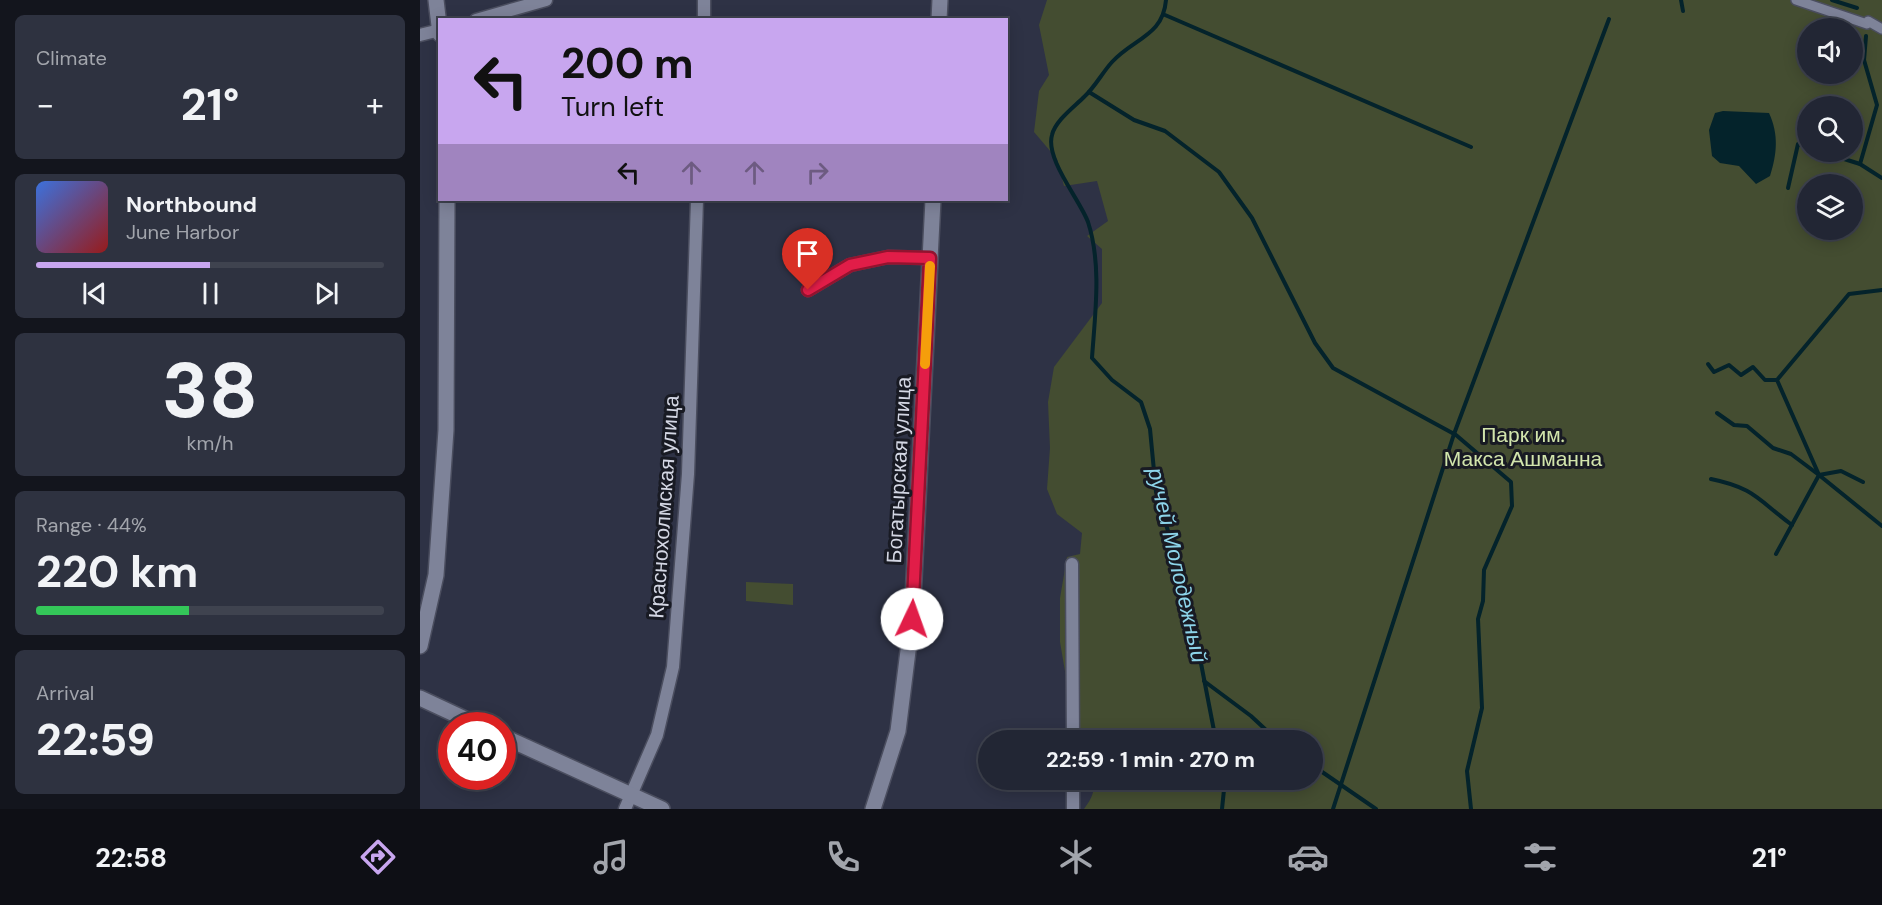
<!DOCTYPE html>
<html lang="en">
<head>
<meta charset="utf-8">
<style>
	:root { --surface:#222634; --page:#2e3240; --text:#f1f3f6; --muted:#a2a5ac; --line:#3f434f; --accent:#c8a6ef }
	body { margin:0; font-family:"DM Sans",sans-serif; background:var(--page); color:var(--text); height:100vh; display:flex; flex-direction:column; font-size:22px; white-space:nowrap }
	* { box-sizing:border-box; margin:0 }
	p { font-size:20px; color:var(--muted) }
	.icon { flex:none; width:33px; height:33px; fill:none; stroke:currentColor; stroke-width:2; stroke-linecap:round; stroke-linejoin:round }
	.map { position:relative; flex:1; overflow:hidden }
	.sheet { display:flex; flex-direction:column; gap:15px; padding:15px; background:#13151d; width:420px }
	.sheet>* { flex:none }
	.hud { position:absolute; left:18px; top:18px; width:570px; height:183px; border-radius:0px; box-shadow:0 3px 15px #0003,0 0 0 2px var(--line); background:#c8a6ef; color:#111; overflow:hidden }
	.fabs { position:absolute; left:1377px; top:18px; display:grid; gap:12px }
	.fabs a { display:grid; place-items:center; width:66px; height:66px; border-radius:50%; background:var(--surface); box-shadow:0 3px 15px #0003,0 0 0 2px var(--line); font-size:30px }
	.speed { position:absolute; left:18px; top:712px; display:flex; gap:12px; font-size:30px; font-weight:700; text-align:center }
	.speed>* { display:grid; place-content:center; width:78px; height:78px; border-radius:50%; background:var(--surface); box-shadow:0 3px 15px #0003,0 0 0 2px var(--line); line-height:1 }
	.speed .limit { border:9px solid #d22; background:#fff; color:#111 }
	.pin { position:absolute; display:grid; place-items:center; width:51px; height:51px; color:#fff; margin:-62px -26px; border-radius:50% 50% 50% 0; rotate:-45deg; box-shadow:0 0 6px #0007 }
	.pin .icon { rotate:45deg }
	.me { position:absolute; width:66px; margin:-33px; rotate:3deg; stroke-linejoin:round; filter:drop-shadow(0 0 4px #0008) }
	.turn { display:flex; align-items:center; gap:21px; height:126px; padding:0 24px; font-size:27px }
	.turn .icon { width:78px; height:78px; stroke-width:2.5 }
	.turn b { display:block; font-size:42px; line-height:51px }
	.lanes { display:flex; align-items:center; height:57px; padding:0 24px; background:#0003; justify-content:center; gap:30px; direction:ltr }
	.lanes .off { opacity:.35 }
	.big { font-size:45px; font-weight:700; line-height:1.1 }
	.sheet .widget { flex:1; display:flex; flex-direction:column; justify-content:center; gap:9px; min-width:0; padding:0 21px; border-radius:9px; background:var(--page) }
	.sheet .dial { align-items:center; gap:0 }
	.dial b { font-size:78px; line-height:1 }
	.song { display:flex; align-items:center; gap:18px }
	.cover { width:72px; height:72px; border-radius:9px; background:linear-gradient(135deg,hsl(220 70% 55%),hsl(0 70% 35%)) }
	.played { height:6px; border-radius:3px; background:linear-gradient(90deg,var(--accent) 50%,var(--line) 50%) }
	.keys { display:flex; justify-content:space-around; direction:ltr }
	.heat { display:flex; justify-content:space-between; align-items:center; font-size:33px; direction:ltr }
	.charge { height:9px; border-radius:4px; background:linear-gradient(90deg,#34c759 44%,var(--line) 0) }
	.trip { position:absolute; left:558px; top:730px; width:345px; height:60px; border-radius:30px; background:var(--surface); box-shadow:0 3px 15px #0003,0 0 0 2px var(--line); font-weight:700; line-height:60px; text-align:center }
	.tab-bar { display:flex; height:96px; justify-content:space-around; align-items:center; background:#0e0f15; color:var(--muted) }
	.tab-bar .icon { width:42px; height:42px }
	.tab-bar .selected { color:var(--accent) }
	.tab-bar b { font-size:27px; color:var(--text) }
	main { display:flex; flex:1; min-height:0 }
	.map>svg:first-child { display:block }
	.green { fill:#444d31; fill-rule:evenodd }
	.water { fill:#04232b }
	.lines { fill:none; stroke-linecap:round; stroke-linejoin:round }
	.stream { stroke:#04232b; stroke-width:4 }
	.pedestrian-casing { stroke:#4b4e5f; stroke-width:12 }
	.minor-casing { stroke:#4b4e5f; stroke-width:15 }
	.tertiary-casing { stroke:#4b4e5f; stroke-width:18 }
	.pedestrian { stroke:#7e8399; stroke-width:9 }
	.minor { stroke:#7e8399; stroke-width:12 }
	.tertiary { stroke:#7e8399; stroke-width:15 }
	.route-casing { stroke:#92132f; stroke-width:15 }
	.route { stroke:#e11d48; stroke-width:10 }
	.slow { stroke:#f59e0b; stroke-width:10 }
	.labels { text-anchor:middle; stroke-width:6; stroke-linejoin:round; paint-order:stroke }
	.park-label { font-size:21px; fill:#d2e5ac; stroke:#181a23 }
	.street-label { font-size:21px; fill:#d4d7e4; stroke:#181a23 }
	.water-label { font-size:22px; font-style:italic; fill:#8dd5ea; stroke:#181a23 }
</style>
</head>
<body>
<main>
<section class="sheet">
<div class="widget"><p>Climate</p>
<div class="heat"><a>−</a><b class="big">21°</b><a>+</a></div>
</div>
<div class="widget">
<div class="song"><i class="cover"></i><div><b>Northbound</b><p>June Harbor</p></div></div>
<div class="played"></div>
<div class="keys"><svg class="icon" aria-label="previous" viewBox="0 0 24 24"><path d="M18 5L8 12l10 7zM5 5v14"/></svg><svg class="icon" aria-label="pause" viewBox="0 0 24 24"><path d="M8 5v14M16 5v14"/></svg><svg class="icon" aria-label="next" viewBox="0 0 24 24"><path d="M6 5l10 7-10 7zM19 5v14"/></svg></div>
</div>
<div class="widget dial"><b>38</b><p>km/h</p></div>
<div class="widget"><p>Range · 44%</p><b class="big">220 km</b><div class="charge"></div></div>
<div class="widget"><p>Arrival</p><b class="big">22:59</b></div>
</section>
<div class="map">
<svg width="1462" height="809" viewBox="0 0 1462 809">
	<rect width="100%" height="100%" fill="#2e3245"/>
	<!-- green -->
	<g class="green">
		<path d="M627 0H1462V809H664C670 801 677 790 672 780H892V741H647L648 689 640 642V598L647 557 660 554 662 533 637 514 627 489 630 448 628 402 634 367 682 303V249L667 236 688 221 677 181 644 186 637 159 614 132 619 91 629 75 619 25ZM1388 28H1432V74H1388ZM1388 106H1432V152H1388ZM1388 184H1432V230H1388Z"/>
		<path d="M326 582 373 584V605L326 601Z"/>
	</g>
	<!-- water -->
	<path class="water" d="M1303 111 1349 113C1359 135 1357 154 1350 176L1336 184 1319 166 1300 163 1292 156 1289 130 1295 113Z"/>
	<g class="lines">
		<!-- stream -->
		<g class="stream">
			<path d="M746 0C743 36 714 38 692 62 682 73 675 87 664 97 654 107 635 121 632 135 625 159 660 200 668 222 682 265 675 314 672 358L692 380 721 402 730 429 736 492 768 596 796 741"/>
			<path d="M1261 0 1263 11"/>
			<path d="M1412 0 1437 8"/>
			<path d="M745 15 1051 147"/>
			<path d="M1446 36 1444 60 1457 105 1440 164 1462 178"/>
			<path d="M669 92 714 120 745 131 799 172 832 218 895 343 913 368 1036 435 1091 482 1092 506 1064 570 1063 601 1058 619 1062 708 1047 771 1051 809"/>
			<path d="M1402 152 1440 164"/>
			<path d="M1368 188 1378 144 1388 147"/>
			<path d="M1462 290 1429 294 1357 380 1399 475 1462 526"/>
			<path d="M1288 364 1294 372 1309 365 1321 375 1333 367 1345 380H1357"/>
			<path d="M1297 413 1314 425 1327 426 1353 448 1371 454 1399 475"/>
			<path d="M1291 479C1335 488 1338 500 1372 525"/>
			<path d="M1356 554 1399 475 1421 471 1443 482"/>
			<path d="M784 681 831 716 858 741"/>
			<path d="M892 765 956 809"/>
			<path d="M802 809 805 780"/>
			<path d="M913 809 1034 434 1189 19"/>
		</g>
		<defs>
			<path id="pedestrian" d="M1376 0 1447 24 1448 21 1462 29"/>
			<g id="minor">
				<path d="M56 20 126 0"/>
				<path d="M284 20V0"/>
				<path d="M0 35 20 30"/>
				<path d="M388 290 430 265 468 257 510 258"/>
				<path d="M652 564 653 741"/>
				<path d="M653 780V809"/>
				<path d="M205 809 237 735 253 667 268 474 277 200"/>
			</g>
			<g id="tertiary">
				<path d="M16 0 20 34"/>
				<path d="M519 20 520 0"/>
				<path d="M0 646 16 575 26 430 27 200"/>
				<path d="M0 698 60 726"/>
				<path d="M82 736 242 809"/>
				<path d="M453 809 478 731 492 619 513 200"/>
			</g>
		</defs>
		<!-- pedestrian casing -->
		<use href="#pedestrian" class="pedestrian-casing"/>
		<!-- minor casing -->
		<use href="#minor" class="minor-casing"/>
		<!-- tertiary casing -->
		<use href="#tertiary" class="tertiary-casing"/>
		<!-- pedestrian -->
		<use href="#pedestrian" class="pedestrian"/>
		<!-- minor -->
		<use href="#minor" class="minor"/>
		<!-- tertiary -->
		<use href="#tertiary" class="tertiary"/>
	</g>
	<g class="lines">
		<defs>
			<path id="route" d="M388 290 430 265 468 257 510 258 492 619"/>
		</defs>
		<!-- route casing -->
		<use href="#route" class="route-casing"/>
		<!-- route -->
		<use href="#route" class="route"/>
		<!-- slow -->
		<path class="slow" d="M505 364 510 266"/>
	</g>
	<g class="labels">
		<!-- park labels -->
		<g class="park-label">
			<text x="1103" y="442">Парк им.<tspan x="1103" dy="24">Макса Ашманна</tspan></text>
		</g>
		<!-- street labels -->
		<g class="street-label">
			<text transform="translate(479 470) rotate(-87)" y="7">Богатырская улица</text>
			<text transform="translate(244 507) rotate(-86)" y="7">Краснохолмская улица</text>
		</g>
		<!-- water labels -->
		<g class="water-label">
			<text transform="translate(758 565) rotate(77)" y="8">ручей Молодежный</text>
		</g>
	</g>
</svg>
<div class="fabs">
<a><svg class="icon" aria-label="sound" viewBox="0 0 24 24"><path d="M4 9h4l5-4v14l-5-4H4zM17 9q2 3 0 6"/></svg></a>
<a><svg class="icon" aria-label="search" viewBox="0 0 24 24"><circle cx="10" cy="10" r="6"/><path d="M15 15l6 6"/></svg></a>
<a><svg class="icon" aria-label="layers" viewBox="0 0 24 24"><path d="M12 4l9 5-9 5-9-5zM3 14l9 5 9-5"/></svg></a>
</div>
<div class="speed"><div class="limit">40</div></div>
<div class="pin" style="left:388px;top:290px;background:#d93025"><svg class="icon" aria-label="arrive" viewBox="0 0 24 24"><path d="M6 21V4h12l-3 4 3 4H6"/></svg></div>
<svg class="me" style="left:492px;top:619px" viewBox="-20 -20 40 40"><circle r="19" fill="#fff"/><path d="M0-13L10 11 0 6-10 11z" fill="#e11d48"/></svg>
<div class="trip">22:59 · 1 min · 270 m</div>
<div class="hud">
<div class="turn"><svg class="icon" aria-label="left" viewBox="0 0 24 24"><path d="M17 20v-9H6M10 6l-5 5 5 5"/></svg><div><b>200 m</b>Turn left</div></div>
<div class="lanes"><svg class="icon" aria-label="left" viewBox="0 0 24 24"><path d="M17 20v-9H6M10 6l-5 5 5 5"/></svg><svg class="icon off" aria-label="ahead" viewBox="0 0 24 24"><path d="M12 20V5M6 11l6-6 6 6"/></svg><svg class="icon off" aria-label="ahead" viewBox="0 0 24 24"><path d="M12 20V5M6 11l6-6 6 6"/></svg><svg class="icon off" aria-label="right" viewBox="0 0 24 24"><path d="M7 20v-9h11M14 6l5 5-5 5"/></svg></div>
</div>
</div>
</main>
<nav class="tab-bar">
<b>22:58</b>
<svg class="icon selected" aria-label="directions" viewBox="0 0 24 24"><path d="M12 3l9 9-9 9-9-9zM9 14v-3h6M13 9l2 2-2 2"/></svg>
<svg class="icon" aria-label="music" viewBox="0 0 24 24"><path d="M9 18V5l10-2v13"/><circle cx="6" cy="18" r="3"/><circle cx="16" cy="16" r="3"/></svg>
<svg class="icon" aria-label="phone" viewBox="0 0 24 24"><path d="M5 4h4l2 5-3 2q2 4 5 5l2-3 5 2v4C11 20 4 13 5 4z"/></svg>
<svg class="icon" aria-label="climate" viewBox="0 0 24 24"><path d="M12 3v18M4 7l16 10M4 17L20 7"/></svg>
<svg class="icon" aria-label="car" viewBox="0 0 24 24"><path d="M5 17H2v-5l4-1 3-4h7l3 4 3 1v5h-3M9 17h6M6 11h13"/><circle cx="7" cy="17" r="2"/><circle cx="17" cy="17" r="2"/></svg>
<svg class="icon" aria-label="filters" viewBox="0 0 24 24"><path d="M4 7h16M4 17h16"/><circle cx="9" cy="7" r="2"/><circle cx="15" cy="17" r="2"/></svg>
<b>21°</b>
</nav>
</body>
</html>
